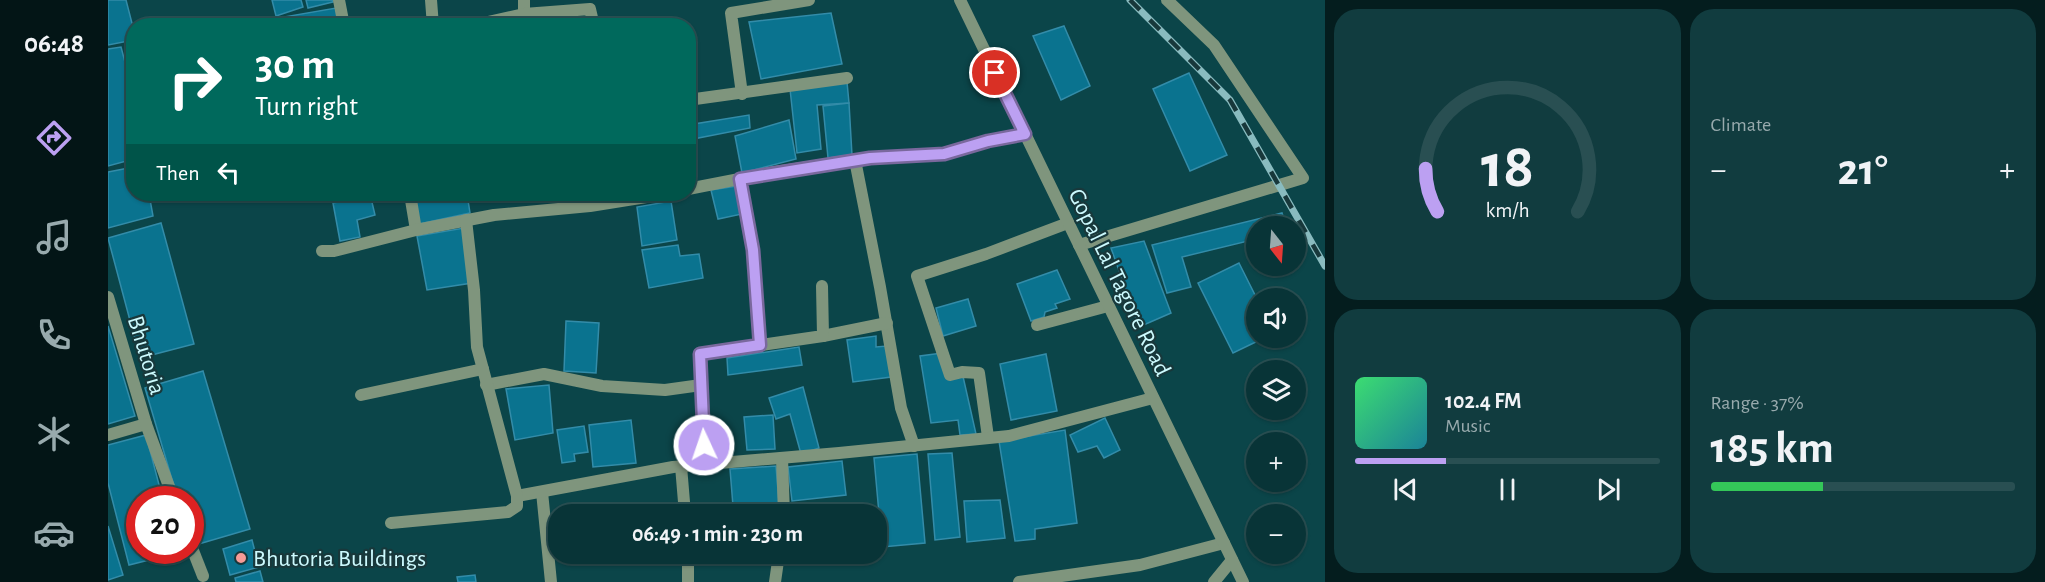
<!DOCTYPE html>
<html lang="en">
<head>
<meta charset="utf-8">
<style>
	:root { --surface:#083437; --page:#113c3f; --text:#f1f3f6; --muted:#98aaad; --line:#294f52; --accent:#bca0f2 }
	body { margin:0; font-family:"Alegreya Sans",sans-serif; background:var(--page); color:var(--text); height:100vh; display:flex; flex-direction:column; font-size:22px; white-space:nowrap }
	* { box-sizing:border-box; margin:0 }
	p { font-size:20px; color:var(--muted) }
	.icon { flex:none; width:33px; height:33px; fill:none; stroke:currentColor; stroke-width:2; stroke-linecap:round; stroke-linejoin:round }
	.map { position:relative; flex:1; overflow:hidden }
	.side { display:flex; flex-direction:column; gap:9px; padding:9px; background:#041d1e; width:720px }
	.side>* { flex:none }
	.guide { position:absolute; left:18px; top:18px; width:570px; height:183px; border-radius:24px; box-shadow:0 2px 4px #0004,0 0 0 2px var(--line); background:#00695c; color:#fff; overflow:hidden }
	.needle { width:39px; rotate:163deg }
	.controls { position:absolute; left:1138px; top:216px; display:grid; gap:12px }
	.controls a { display:grid; place-items:center; width:60px; height:60px; border-radius:50%; background:var(--surface); box-shadow:0 2px 4px #0004,0 0 0 2px var(--line); font-size:30px }
	.speed { position:absolute; left:18px; top:486px; display:flex; gap:12px; font-size:30px; font-weight:700; text-align:center }
	.speed>* { display:grid; place-content:center; width:78px; height:78px; border-radius:50%; background:var(--surface); box-shadow:0 2px 4px #0004,0 0 0 2px var(--line); line-height:1 }
	.speed .limit { border:9px solid #d22; background:#fff; color:#111 }
	.pin { position:absolute; display:grid; place-items:center; width:51px; height:51px; color:#fff; margin:-26px; border:3px solid #fff; border-radius:50%; box-shadow:0 2px 6px #0007 }
	.me { position:absolute; width:66px; margin:-33px; rotate:357deg; stroke-linejoin:round; filter:drop-shadow(0 0 4px #0008) }
	.turn { display:flex; align-items:center; gap:21px; height:126px; padding:0 30px; font-size:27px }
	.turn .icon { width:78px; height:78px; stroke-width:2.5 }
	.turn b { display:block; font-size:42px; line-height:51px }
	.then { display:flex; align-items:center; height:57px; padding:0 30px; background:#0003; gap:12px; font-size:22px }
	.big { font-size:45px; font-weight:700; line-height:1.1 }
	.side .tile { flex:1; display:flex; flex-direction:column; justify-content:center; gap:9px; min-width:0; padding:0 21px; border-radius:24px; background:var(--page) }
	.side .dial { align-items:center; gap:0 }
	.dial svg { height:156px; overflow:visible; fill:none; stroke:var(--line); stroke-width:7; stroke-linecap:round; text-anchor:middle }
	.dial text { fill:var(--text); stroke:none }
	.song { display:flex; align-items:center; gap:18px }
	.cover { width:72px; height:72px; border-radius:9px; background:linear-gradient(135deg,hsl(140 70% 55%),hsl(190 70% 35%)) }
	.played { height:6px; border-radius:3px; background:linear-gradient(90deg,var(--accent) 30%,var(--line) 30%) }
	.keys { display:flex; justify-content:space-around; direction:ltr }
	.heat { display:flex; justify-content:space-between; align-items:center; font-size:33px; direction:ltr }
	.charge { height:9px; border-radius:4px; background:linear-gradient(90deg,#34c759 37%,var(--line) 0) }
	.side .tiles { flex:1; display:grid; gap:9px; grid-template-columns:repeat(2,1fr) }
	.trip { position:absolute; left:440px; top:504px; width:339px; height:60px; border-radius:24px; background:var(--surface); box-shadow:0 2px 4px #0004,0 0 0 2px var(--line); font-weight:700; line-height:60px; text-align:center }
	main { display:flex; flex:1; min-height:0 }
	.tab-bar { display:flex; flex-direction:column; width:108px; justify-content:space-around; align-items:center; background:#031516; color:var(--muted) }
	.tab-bar .icon { width:42px; height:42px }
	.tab-bar .current { color:var(--accent) }
	.tab-bar b { font-size:27px; color:var(--text) }
	.map>svg:first-child { display:block }
	.building { fill:#0a738f; stroke:#338ca9; stroke-width:1.5 }
	.lines { fill:none; stroke-linecap:round; stroke-linejoin:round }
	.service { stroke:#7f957d; stroke-width:12 }
	.minor { stroke:#7f957d; stroke-width:12 }
	.tertiary { stroke:#7f957d; stroke-width:12 }
	.rail-casing { stroke:#89bbbf; stroke-width:7 }
	.rail { stroke:#18383b; stroke-width:4.5; stroke-dasharray:14; stroke-linecap:butt }
	.route-casing { stroke:#7a689d; stroke-width:15 }
	.route { stroke:#bca0f2; stroke-width:10 }
	.poi-dot { fill:#f59b97; stroke:#18383b; stroke-width:2 }
	.labels { text-anchor:middle; stroke-width:4.5; stroke-linejoin:round; paint-order:stroke }
	.street-label { font-size:24px; fill:#ccfafe; stroke:#18383b }
	.poi-label { font-size:24px; fill:#ccfafe; stroke:#18383b; text-anchor:start }
</style>
</head>
<body>
<main>
<nav class="tab-bar">
<b>06:48</b>
<svg class="icon current" aria-label="directions" viewBox="0 0 24 24"><path d="M12 3l9 9-9 9-9-9zM9 14v-3h6M13 9l2 2-2 2"/></svg>
<svg class="icon" aria-label="music" viewBox="0 0 24 24"><path d="M9 18V5l10-2v13"/><circle cx="6" cy="18" r="3"/><circle cx="16" cy="16" r="3"/></svg>
<svg class="icon" aria-label="phone" viewBox="0 0 24 24"><path d="M5 4h4l2 5-3 2q2 4 5 5l2-3 5 2v4C11 20 4 13 5 4z"/></svg>
<svg class="icon" aria-label="climate" viewBox="0 0 24 24"><path d="M12 3v18M4 7l16 10M4 17L20 7"/></svg>
<svg class="icon" aria-label="car" viewBox="0 0 24 24"><path d="M5 17H2v-5l4-1 3-4h7l3 4 3 1v5h-3M9 17h6M6 11h13"/><circle cx="7" cy="17" r="2"/><circle cx="17" cy="17" r="2"/></svg>
</nav>
<div class="map">
<svg width="1217" height="582" viewBox="0 0 1217 582">
	<rect width="100%" height="100%" fill="#0b4549"/>
	<!-- building -->
	<g class="building">
		<path d="M0 0H18L26 31V40L0 45Z"/>
		<path d="M164 0H193L195 7 168 16Z"/>
		<path d="M198 0H224L225 2 200 8Z"/>
		<path d="M228 8 231 26H172L170 18Z"/>
		<path d="M723 13 734 64 653 79 641 22Z"/>
		<path d="M956 26 982 86 953 100 925 36Z"/>
		<path d="M13 47 26 96V159L0 166V49Z"/>
		<path d="M1081 73 1119 155 1082 171 1045 89Z"/>
		<path d="M739 82 741 103 709 105 713 149 689 153 682 89Z"/>
		<path d="M741 103 744 155 720 158 715 106Z"/>
		<path d="M641 115 642 128 580 140V125Z"/>
		<path d="M681 120 688 159 634 173 627 136Z"/>
		<path d="M26 167V194H41L45 216 0 228V172Z"/>
		<path d="M629 186 634 214 610 219 603 190Z"/>
		<path d="M240 194H262L267 215 249 220 252 237 232 241 225 203 241 200Z"/>
		<path d="M307 194H359L362 213 311 224Z"/>
		<path d="M366 194H393L367 199Z"/>
		<path d="M563 201 569 240 534 246 529 207Z"/>
		<path d="M1174 213 1178 226H1149V241L1148 239 1074 257 1083 287 1059 293 1044 245Z"/>
		<path d="M53 223 86 344 32 358 0 238Z"/>
		<path d="M356 228 364 283 319 290 309 236Z"/>
		<path d="M1036 241 1063 313 1031 327 1003 248Z"/>
		<path d="M570 245 572 256 591 254 595 278 541 288 534 250Z"/>
		<path d="M1131 263 1149 299V338H1156L1125 353 1090 283Z"/>
		<path d="M949 270 962 299 947 304 949 308 937 312 936 317 923 321 909 284Z"/>
		<path d="M860 299 868 326 835 336 828 308Z"/>
		<path d="M458 321 491 323 488 373 456 371Z"/>
		<path d="M0 326 27 416 0 424Z"/>
		<path d="M768 336V347L779 346 783 377 745 382 739 340Z"/>
		<path d="M691 347 694 365 620 375 619 358Z"/>
		<path d="M834 353 844 378 854 372 868 434 852 435 850 420 823 423 812 356Z"/>
		<path d="M938 354 949 411 903 420 892 364Z"/>
		<path d="M95 371 142 529 84 546 82 500H70L37 388Z"/>
		<path d="M441 385 445 433 407 440 398 389Z"/>
		<path d="M695 387 711 448 693 454 682 414 668 419 661 398Z"/>
		<path d="M665 415 667 449 639 450 636 417Z"/>
		<path d="M997 418 1012 450 996 458 989 446 970 452 962 435Z"/>
		<path d="M523 420 528 463 485 467 481 425Z"/>
		<path d="M476 426 480 452 466 454 467 461 454 463 449 430Z"/>
		<path d="M957 430 969 523 927 529V539L907 541 891 441Z"/>
		<path d="M38 435 55 500H32V550H68L69 553 21 565 0 483V445Z"/>
		<path d="M844 453 852 537 827 540 820 454Z"/>
		<path d="M809 454 817 543 774 547 766 458Z"/>
		<path d="M734 461 738 495 684 501 680 467Z"/>
		<path d="M668 466 671 503 625 506 622 469Z"/>
		<path d="M892 500 897 538 859 542 856 501Z"/>
		<path d="M0 526 15 575 0 580Z"/>
		<path d="M144 540 151 567 122 575 115 549Z"/>
		<path d="M152 571 155 582H128L127 578Z"/>
		<path d="M367 575 368 582H350L349 577Z"/>
	</g>
	<g class="lines">
		<!-- service -->
		<g class="service">
			<path d="M231 0 236 26"/>
			<path d="M323 0 325 26"/>
			<path d="M416 0V14"/>
			<path d="M362 26 416 14 482 9 486 26"/>
			<path d="M634 94 623 13 701 0"/>
			<path d="M580 100 739 78"/>
			<path d="M747 160 772 287 793 408 806 446"/>
			<path d="M632 179 645 250 652 345"/>
			<path d="M580 189 667 172 762 158 836 154 880 141 917 134"/>
			<path d="M302 194 308 230"/>
			<path d="M971 245 1195 178 1106 45 1059 0"/>
			<path d="M214 251H226L308 230 386 215 482 206 557 194"/>
			<path d="M929 325 1000 306"/>
			<path d="M715 336 779 323"/>
			<path d="M378 385 436 374 494 386 557 390 593 385"/>
			<path d="M253 395 375 369"/>
			<path d="M880 437 871 373 854 372 842 375 809 276 878 254 960 223"/>
			<path d="M597 464 592 354 715 336 714 286"/>
			<path d="M911 582 1032 565 1116 543"/>
			<path d="M1106 582 1124 560"/>
		</g>
		<!-- minor -->
		<g class="minor">
			<path d="M0 297 38 424 0 435"/>
			<path d="M38 424 66 500"/>
			<path d="M674 458 676 514"/>
			<path d="M573 466 577 514"/>
			<path d="M434 492 443 582"/>
			<path d="M409 496 565 467 731 453 901 436 1045 398"/>
			<path d="M283 523 400 512 409 506V496L369 347 366 290 358 220"/>
			<path d="M82 543 95 576"/>
			<path d="M580 554V582"/>
			<path d="M667 582 671 554"/>
		</g>
		<!-- tertiary -->
		<path class="tertiary" d="M852 0 1135 582"/>
		<defs>
			<path id="rail" d="M1022 0 1122 100 1217 266"/>
		</defs>
		<!-- rail casing -->
		<use href="#rail" class="rail-casing"/>
		<!-- rail -->
		<use href="#rail" class="rail"/>
	</g>
	<g class="lines">
		<defs>
			<path id="route" d="M596 445 592 354 652 345 645 250 632 179 762 158 836 154 880 141 917 134 887 73"/>
		</defs>
		<!-- route casing -->
		<use href="#route" class="route-casing"/>
		<!-- route -->
		<use href="#route" class="route"/>
	</g>
	<!-- markers -->
	<circle class="poi-dot" cx="133" cy="558" r="6"/>
	<g class="labels">
		<!-- street labels -->
		<g class="street-label">
			<text transform="translate(1012 282) rotate(64)" y="8">Gopal Lal Tagore Road</text>
			<text transform="translate(39 355) rotate(73)" y="8">Bhutoria</text>
		</g>
		<!-- poi labels -->
		<g class="poi-label">
			<text x="145" y="566">Bhutoria Buildings</text>
		</g>
	</g>
</svg>
<div class="controls">
<a><svg class="needle" viewBox="-14 -14 28 28"><path d="M0-13l5 13h-10z" fill="#e53935"/><path d="M0 13l5-13h-10z" fill="#98aaad"/></svg></a>
<a><svg class="icon" aria-label="sound" viewBox="0 0 24 24"><path d="M4 9h4l5-4v14l-5-4H4zM17 9q2 3 0 6"/></svg></a>
<a><svg class="icon" aria-label="layers" viewBox="0 0 24 24"><path d="M12 4l9 5-9 5-9-5zM3 14l9 5 9-5"/></svg></a>
<a>+</a>
<a>−</a>
</div>
<div class="speed"><div class="limit">20</div></div>
<div class="pin" style="left:887px;top:73px;background:#d93025"><svg class="icon" aria-label="arrive" viewBox="0 0 24 24"><path d="M6 21V4h12l-3 4 3 4H6"/></svg></div>
<svg class="me" style="left:596px;top:445px" viewBox="-20 -20 40 40"><circle r="17" fill="#bca0f2" stroke="#fff" stroke-width="3"/><path d="M0-11L8 9 0 5-8 9z" fill="#fff"/></svg>
<div class="trip">06:49 · 1 min · 230 m</div>
<div class="guide">
<div class="turn"><svg class="icon" aria-label="right" viewBox="0 0 24 24"><path d="M7 20v-9h11M14 6l5 5-5 5"/></svg><div><b>30 m</b>Turn right</div></div>
<div class="then">Then<svg class="icon" aria-label="left" viewBox="0 0 24 24"><path d="M17 20v-9H6M10 6l-5 5 5 5"/></svg></div>
</div>
</div>
<section class="side">
<div class="tiles">
<div class="tile dial"><svg viewBox="0 0 100 80">
<path d="M14 69A42 42 0 1 1 86 69"/>
<path d="M14 69A42 42 0 0 1 8 47" stroke="#bca0f2"/>
<text x="50" y="56" font-size="32" font-weight="700">18</text>
<text x="50" y="72" font-size="11">km/h</text>
</svg></div>
<div class="tile"><p>Climate</p>
<div class="heat"><a>−</a><b class="big">21°</b><a>+</a></div>
</div>
<div class="tile">
<div class="song"><i class="cover"></i><div><b>102.4 FM</b><p>Music</p></div></div>
<div class="played"></div>
<div class="keys"><svg class="icon" aria-label="previous" viewBox="0 0 24 24"><path d="M18 5L8 12l10 7zM5 5v14"/></svg><svg class="icon" aria-label="pause" viewBox="0 0 24 24"><path d="M8 5v14M16 5v14"/></svg><svg class="icon" aria-label="next" viewBox="0 0 24 24"><path d="M6 5l10 7-10 7zM19 5v14"/></svg></div>
</div>
<div class="tile"><p>Range · 37%</p><b class="big">185 km</b><div class="charge"></div></div>
</div>
</section>
</main>
</body>
</html>
